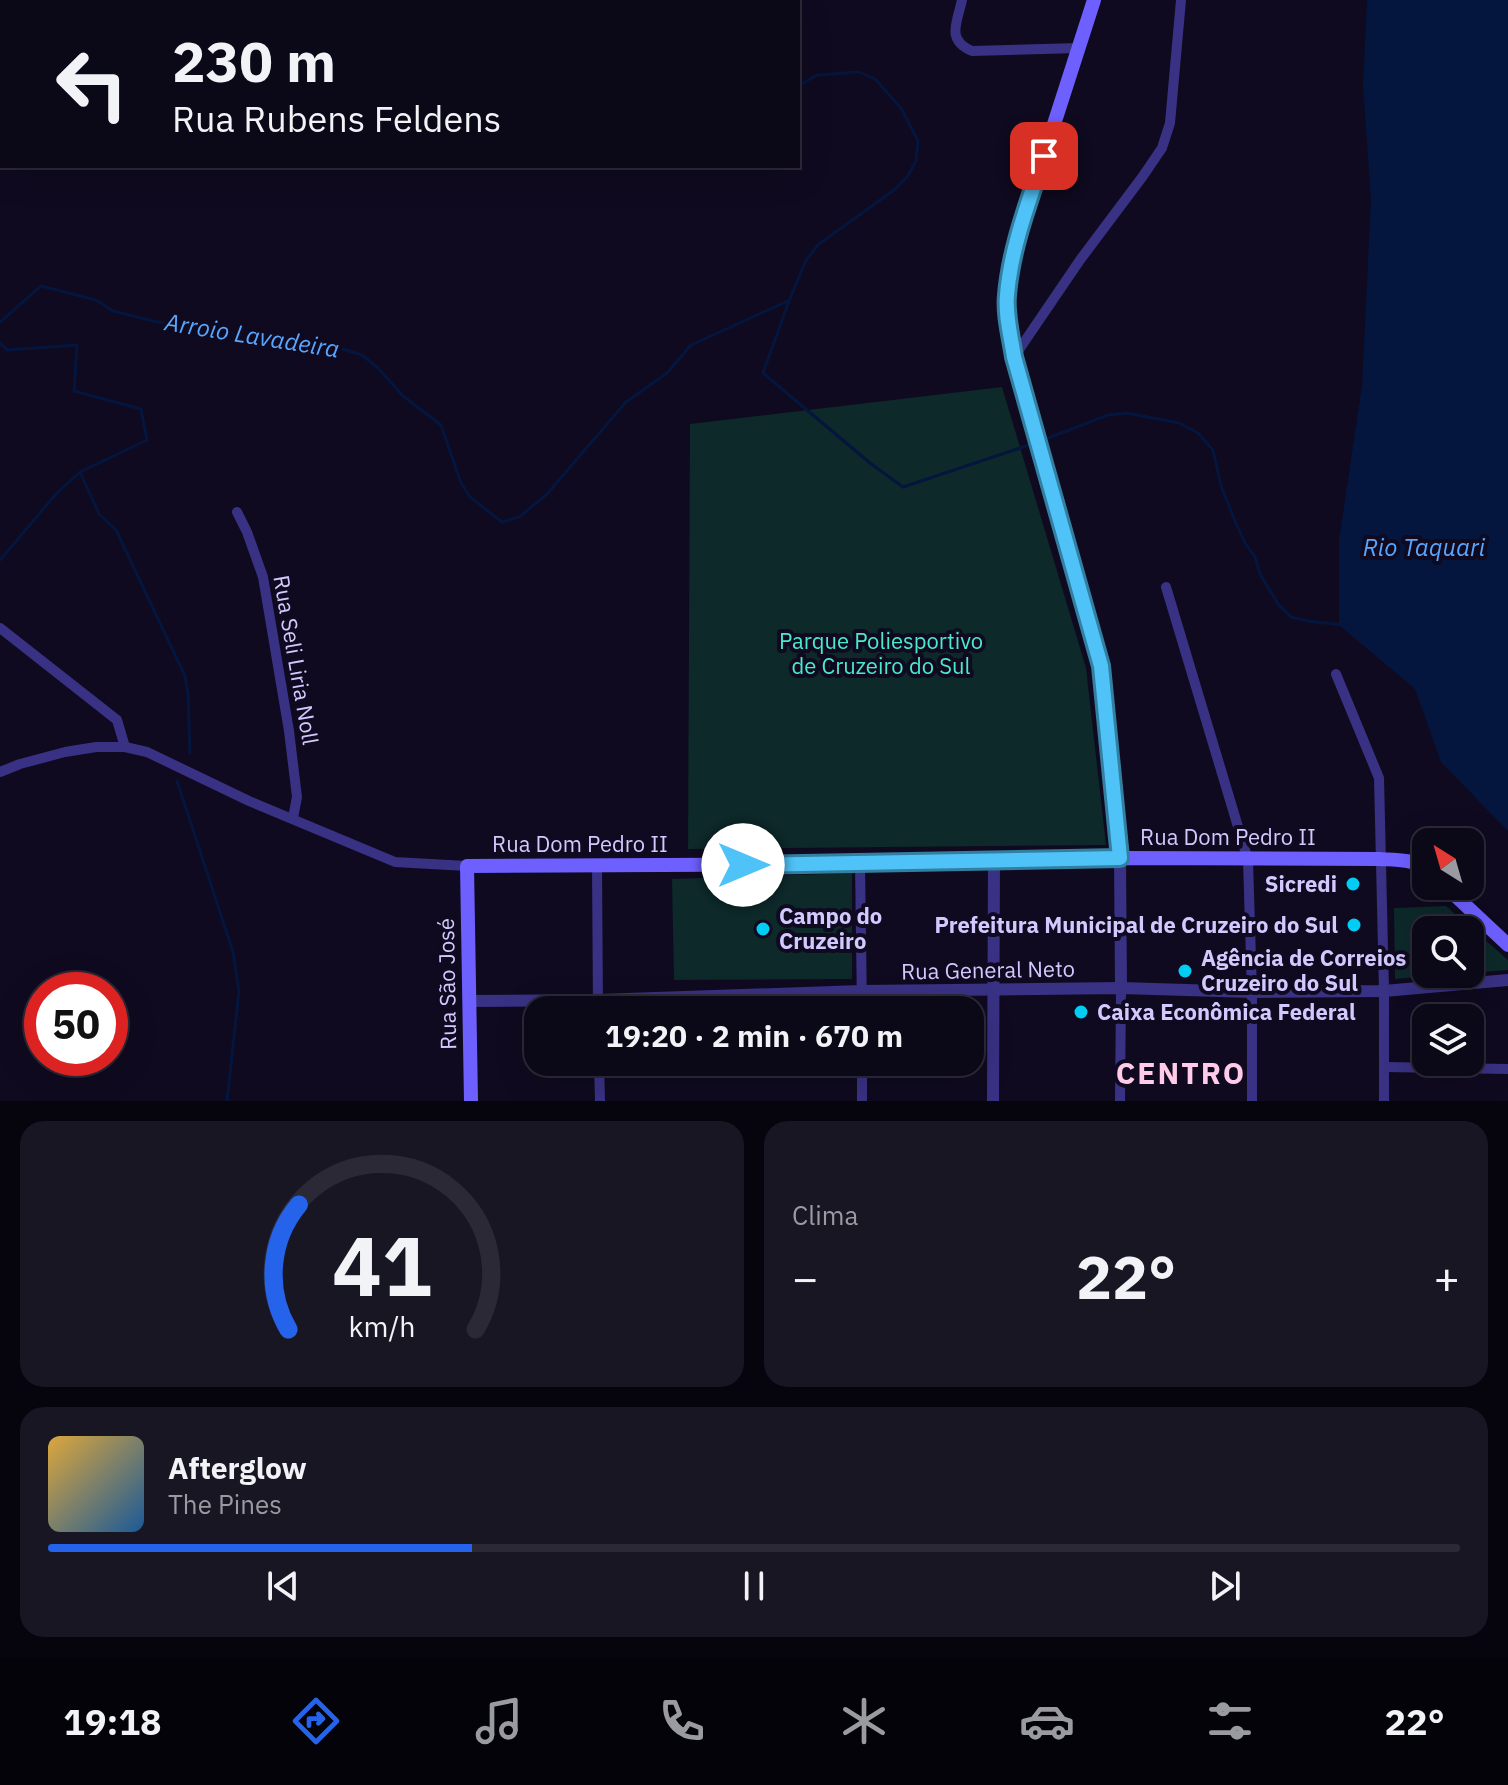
<!DOCTYPE html>
<html lang="pt">
<head>
<meta charset="utf-8">
<style>
	:root { --surface:#0b0817; --page:#191624; --text:#f1f3f6; --muted:#9a9aa1; --line:#2b2936; --accent:#2563eb }
	body { margin:0; font-family:"IBM Plex Sans",sans-serif; background:var(--page); color:var(--text); height:100vh; display:flex; flex-direction:column; font-size:30px; white-space:nowrap }
	* { box-sizing:border-box; margin:0 }
	p { font-size:26px; color:var(--muted) }
	.icon { flex:none; width:44px; height:44px; fill:none; stroke:currentColor; stroke-width:2; stroke-linecap:round; stroke-linejoin:round }
	.map { position:relative; height:1101px; overflow:hidden }
	.details { display:flex; flex-direction:column; gap:20px; padding:20px; background:#06040d; flex:1 }
	.details>* { flex:none }
	.hud { position:absolute; left:0px; top:0px; width:800px; height:168px; box-shadow:0 8px 32px #0002,0 0 0 2px var(--line); background:#0b0817; color:var(--text); overflow:hidden }
	.needle { width:52px; rotate:323deg }
	.controls { position:absolute; left:1412px; top:828px; display:grid; gap:16px }
	.controls a { display:grid; place-items:center; width:72px; height:72px; border-radius:16px; background:var(--surface); box-shadow:0 8px 32px #0002,0 0 0 2px var(--line); font-size:40px }
	.speed { position:absolute; left:24px; top:972px; display:flex; gap:16px; font-size:40px; font-weight:700; text-align:center }
	.speed>* { display:grid; place-content:center; width:104px; height:104px; border-radius:50%; background:var(--surface); box-shadow:0 8px 32px #0002,0 0 0 2px var(--line); line-height:1 }
	.speed .limit { border:12px solid #d22; background:#fff; color:#111 }
	.pin { position:absolute; display:grid; place-items:center; width:68px; height:68px; color:#fff; margin:-34px; border-radius:16px; box-shadow:0 4px 12px #0006 }
	.me { position:absolute; width:88px; margin:-44px; rotate:90deg; stroke-linejoin:round; filter:drop-shadow(0 0 6px #0008) }
	.turn { display:flex; align-items:center; gap:28px; height:168px; padding:0 40px; font-size:36px }
	.turn .icon { width:104px; height:104px; stroke-width:2.5 }
	.turn b { display:block; font-size:56px; line-height:68px }
	.big { font-size:60px; font-weight:800; line-height:1.1 }
	.details .widget { flex:1; display:flex; flex-direction:column; justify-content:center; gap:12px; min-width:0; padding:0 28px; border-radius:24px; background:var(--page) }
	.details .dial { align-items:center; gap:0 }
	.dial svg { height:208px; overflow:visible; fill:none; stroke:var(--line); stroke-width:7; stroke-linecap:round; text-anchor:middle }
	.dial text { fill:var(--text); stroke:none }
	.song { display:flex; align-items:center; gap:24px }
	.cover { width:96px; height:96px; border-radius:12px; background:linear-gradient(135deg,hsl(40 70% 55%),hsl(210 70% 35%)) }
	.played { height:8px; border-radius:4px; background:linear-gradient(90deg,var(--accent) 30%,var(--line) 30%) }
	.keys { display:flex; justify-content:space-around; direction:ltr }
	.heat { display:flex; justify-content:space-between; align-items:center; font-size:44px; direction:ltr }
	.details .tiles { flex:1; display:grid; gap:20px; grid-template-columns:1fr 1fr }
	.widget:last-child { grid-column:span 2 }
	.trip { position:absolute; left:524px; top:996px; width:460px; height:80px; border-radius:24px; background:var(--surface); box-shadow:0 8px 32px #0002,0 0 0 2px var(--line); font-weight:800; line-height:80px; text-align:center }
	.tabs { display:flex; height:128px; justify-content:space-around; align-items:center; background:#040309; color:var(--muted) }
	.tabs .icon { width:56px; height:56px }
	.tabs .on { color:var(--accent) }
	.tabs b { font-size:36px; color:var(--text) }
	.map>svg:first-child { display:block }
	.green { fill:#0d292a }
	.water { fill:#04163e }
	.lines { fill:none; stroke-linecap:round; stroke-linejoin:round }
	.stream { stroke:#04163e; stroke-width:3 }
	.minor { stroke:#393183; stroke-width:10 }
	.tertiary { stroke:#393183; stroke-width:12 }
	.secondary { stroke:#6e60ff; stroke-width:14 }
	.route-casing { stroke:#337fa1; stroke-width:20 }
	.route { stroke:#4fc3f7; stroke-width:14 }
	.poi-dot { fill:#00ccf4; stroke:#0f0a1f; stroke-width:3 }
	.labels { text-anchor:middle; stroke-width:8; stroke-linejoin:round; paint-order:stroke }
	.park-label { font-size:22px; fill:#4aeacc; stroke:#0f0a1f }
	.street-label { font-size:22px; fill:#d2c9ff; stroke:#0f0a1f }
	.poi-label { font-size:22px; font-weight:bold; fill:#d2c9ff; stroke:#0f0a1f; text-anchor:start }
	.water-label { font-size:24px; font-style:italic; fill:#57a6ff; stroke:#0f0a1f }
	.district-label { font-size:30px; font-weight:bold; letter-spacing:2px; fill:#ffcbe9; stroke:#0f0a1f }
</style>
</head>
<body>
<div class="map">
<svg width="1508" height="1101" viewBox="0 0 1508 1101">
	<rect width="100%" height="100%" fill="#0f0a1f"/>
	<!-- green -->
	<g class="green">
		<path d="M1002 387 1086 668 1106 845 688 849 690 424Z"/>
		<path d="M852 873V979L674 980 672 879Z"/>
		<path d="M1446 906 1508 960V970L1470 973V930H1426V974H1454L1395 979 1394 908Z"/>
	</g>
	<!-- water -->
	<path class="water" d="M1367 0H1508V831L1441 762 1415 689 1339 625V540L1362 386 1371 200 1363 85Z"/>
	<g class="lines">
		<!-- stream -->
		<g class="stream">
			<path d="M748 2V0"/>
			<path d="M798 86 817 75 859 72 875 79 901 108 918 141 916 161 907 177 894 190 819 244 806 260 789 301 763 373 870 463 903 487 1032 444"/>
			<path d="M0 322 41 286 96 300 113 311 153 321 250 336 284 345 324 343 362 355 378 368 403 396 441 425 461 483 470 497 502 522 519 517 547 494 626 402 667 373 691 345 788 301"/>
			<path d="M0 343 7 350 77 345 74 391 141 409 147 440 80 472 57 493 0 560"/>
			<path d="M1043 440 1108 415 1127 413 1179 423 1198 433 1213 450 1221 486 1235 521 1245 543 1255 557 1260 574 1278 604 1291 617 1308 621 1342 625"/>
			<path d="M80 472 99 514 116 530 185 676 188 694 190 753"/>
			<path d="M177 781 233 952 239 991 227 1101"/>
		</g>
		<!-- minor -->
		<g class="minor">
			<path d="M962 0C957 23 946 40 972 51L1078 48"/>
			<path d="M1014 357 1080 260 1143 176 1162 148 1170 123 1181 0"/>
			<path d="M237 512 247 532 263 577 289 731 297 797 293 818"/>
			<path d="M1166 587 1248 860 1252 992V1101"/>
			<path d="M0 628 117 720 125 747"/>
			<path d="M1336 674 1379 778 1384 991V1101"/>
			<path d="M0 772 20 764 65 752 96 747H125L147 752 249 801 395 862 467 866"/>
			<path d="M860 864 862 1010"/>
			<path d="M597 866 598 1010"/>
			<path d="M599 1062 600 1101"/>
			<path d="M862 1062V1101"/>
			<path d="M1384 1067 1508 1069"/>
			<path d="M1120 1101 1121 988"/>
		</g>
		<!-- tertiary -->
		<g class="tertiary">
			<path d="M1120 858 1121 988"/>
			<path d="M469 1001 598 1000 861 991 1121 988 1252 992 1384 991 1508 980"/>
			<path d="M993 1101 994 862"/>
		</g>
		<!-- secondary -->
		<g class="secondary">
			<path d="M1094 0 1018 236 1007 297 1014 357 1101 666 1120 858"/>
			<path d="M1445 886 1508 945"/>
			<path d="M471 1101 467 866 860 864 1120 858 1379 859C1395 860 1413 859 1426 869"/>
		</g>
	</g>
	<g class="lines">
		<defs>
			<path id="route" d="M743 865 1120 858 1101 666 1014 357C1011 337 1005 315 1007 295 1011 247 1029 201 1044 156"/>
		</defs>
		<!-- route casing -->
		<use href="#route" class="route-casing"/>
		<!-- route -->
		<use href="#route" class="route"/>
	</g>
	<!-- markers -->
	<g class="poi-dot">
		<circle cx="1353" cy="884" r="8"/>
		<circle cx="1354" cy="925" r="8"/>
		<circle cx="763" cy="929" r="8"/>
		<circle cx="1185" cy="971" r="8"/>
		<circle cx="1081" cy="1012" r="8"/>
	</g>
	<g class="labels">
		<!-- park labels -->
		<g class="park-label">
			<text x="881" y="649">Parque Poliesportivo<tspan x="881" dy="25">de Cruzeiro do Sul</tspan></text>
		</g>
		<!-- street labels -->
		<g class="street-label">
			<text transform="translate(296 660) rotate(80)" y="8">Rua Seli Liria Noll</text>
			<text x="1228" y="845">Rua Dom Pedro II</text>
			<text x="580" y="852">Rua Dom Pedro II</text>
			<text transform="translate(988 970) rotate(-1)" y="8">Rua General Neto</text>
			<text transform="translate(447 984) rotate(-91)" y="8">Rua São José</text>
		</g>
		<!-- poi labels -->
		<g class="poi-label">
			<text x="1337" y="892" text-anchor="end">Sicredi</text>
			<text x="779" y="924">Campo do<tspan x="779" dy="25">Cruzeiro</tspan></text>
			<text x="1338" y="933" text-anchor="end">Prefeitura Municipal de Cruzeiro do Sul</text>
			<text x="1201" y="966">Agência de Correios<tspan x="1201" dy="25">Cruzeiro do Sul</tspan></text>
			<text x="1097" y="1020">Caixa Econômica Federal</text>
		</g>
		<!-- water labels -->
		<g class="water-label">
			<text transform="translate(252 336) rotate(9)" y="8">Arroio Lavadeira</text>
			<text x="1424" y="556">Rio Taquari</text>
		</g>
		<!-- district labels -->
		<g class="district-label">
			<text x="1181" y="1084">CENTRO</text>
		</g>
	</g>
</svg>
<div class="controls">
<a><svg class="needle" viewBox="-14 -14 28 28"><path d="M0-13l5 13h-10z" fill="#e53935"/><path d="M0 13l5-13h-10z" fill="#9a9aa1"/></svg></a>
<a><svg class="icon" aria-label="search" viewBox="0 0 24 24"><circle cx="10" cy="10" r="6"/><path d="M15 15l6 6"/></svg></a>
<a><svg class="icon" aria-label="layers" viewBox="0 0 24 24"><path d="M12 4l9 5-9 5-9-5zM3 14l9 5 9-5"/></svg></a>
</div>
<div class="speed"><div class="limit">50</div></div>
<div class="pin" style="left:1044px;top:156px;background:#d93025"><svg class="icon" aria-label="arrive" viewBox="0 0 24 24"><path d="M6 21V4h12l-3 4 3 4H6"/></svg></div>
<svg class="me" style="left:743px;top:865px" viewBox="-20 -20 40 40"><circle r="19" fill="#fff"/><path d="M0-13L10 11 0 6-10 11z" fill="#4fc3f7"/></svg>
<div class="trip">19:20 · 2 min · 670 m</div>
<div class="hud">
<div class="turn"><svg class="icon" aria-label="left" viewBox="0 0 24 24"><path d="M17 20v-9H6M10 6l-5 5 5 5"/></svg><div><b>230 m</b>Rua Rubens Feldens</div></div>
</div>
</div>
<section class="details">
<div class="tiles">
<div class="widget dial"><svg viewBox="0 0 100 80">
<path d="M14 69A42 42 0 1 1 86 69"/>
<path d="M14 69A42 42 0 0 1 18 21" stroke="#2563eb"/>
<text x="50" y="56" font-size="32" font-weight="700">41</text>
<text x="50" y="72" font-size="11">km/h</text>
</svg></div>
<div class="widget"><p>Clima</p>
<div class="heat"><a>−</a><b class="big">22°</b><a>+</a></div>
</div>
<div class="widget">
<div class="song"><i class="cover"></i><div><b>Afterglow</b><p>The Pines</p></div></div>
<div class="played"></div>
<div class="keys"><svg class="icon" aria-label="previous" viewBox="0 0 24 24"><path d="M18 5L8 12l10 7zM5 5v14"/></svg><svg class="icon" aria-label="pause" viewBox="0 0 24 24"><path d="M8 5v14M16 5v14"/></svg><svg class="icon" aria-label="next" viewBox="0 0 24 24"><path d="M6 5l10 7-10 7zM19 5v14"/></svg></div>
</div>
</div>
</section>
<nav class="tabs">
<b>19:18</b>
<svg class="icon on" aria-label="directions" viewBox="0 0 24 24"><path d="M12 3l9 9-9 9-9-9zM9 14v-3h6M13 9l2 2-2 2"/></svg>
<svg class="icon" aria-label="music" viewBox="0 0 24 24"><path d="M9 18V5l10-2v13"/><circle cx="6" cy="18" r="3"/><circle cx="16" cy="16" r="3"/></svg>
<svg class="icon" aria-label="phone" viewBox="0 0 24 24"><path d="M5 4h4l2 5-3 2q2 4 5 5l2-3 5 2v4C11 20 4 13 5 4z"/></svg>
<svg class="icon" aria-label="climate" viewBox="0 0 24 24"><path d="M12 3v18M4 7l16 10M4 17L20 7"/></svg>
<svg class="icon" aria-label="car" viewBox="0 0 24 24"><path d="M5 17H2v-5l4-1 3-4h7l3 4 3 1v5h-3M9 17h6M6 11h13"/><circle cx="7" cy="17" r="2"/><circle cx="17" cy="17" r="2"/></svg>
<svg class="icon" aria-label="filters" viewBox="0 0 24 24"><path d="M4 7h16M4 17h16"/><circle cx="9" cy="7" r="2"/><circle cx="15" cy="17" r="2"/></svg>
<b>22°</b>
</nav>
</body>
</html>
